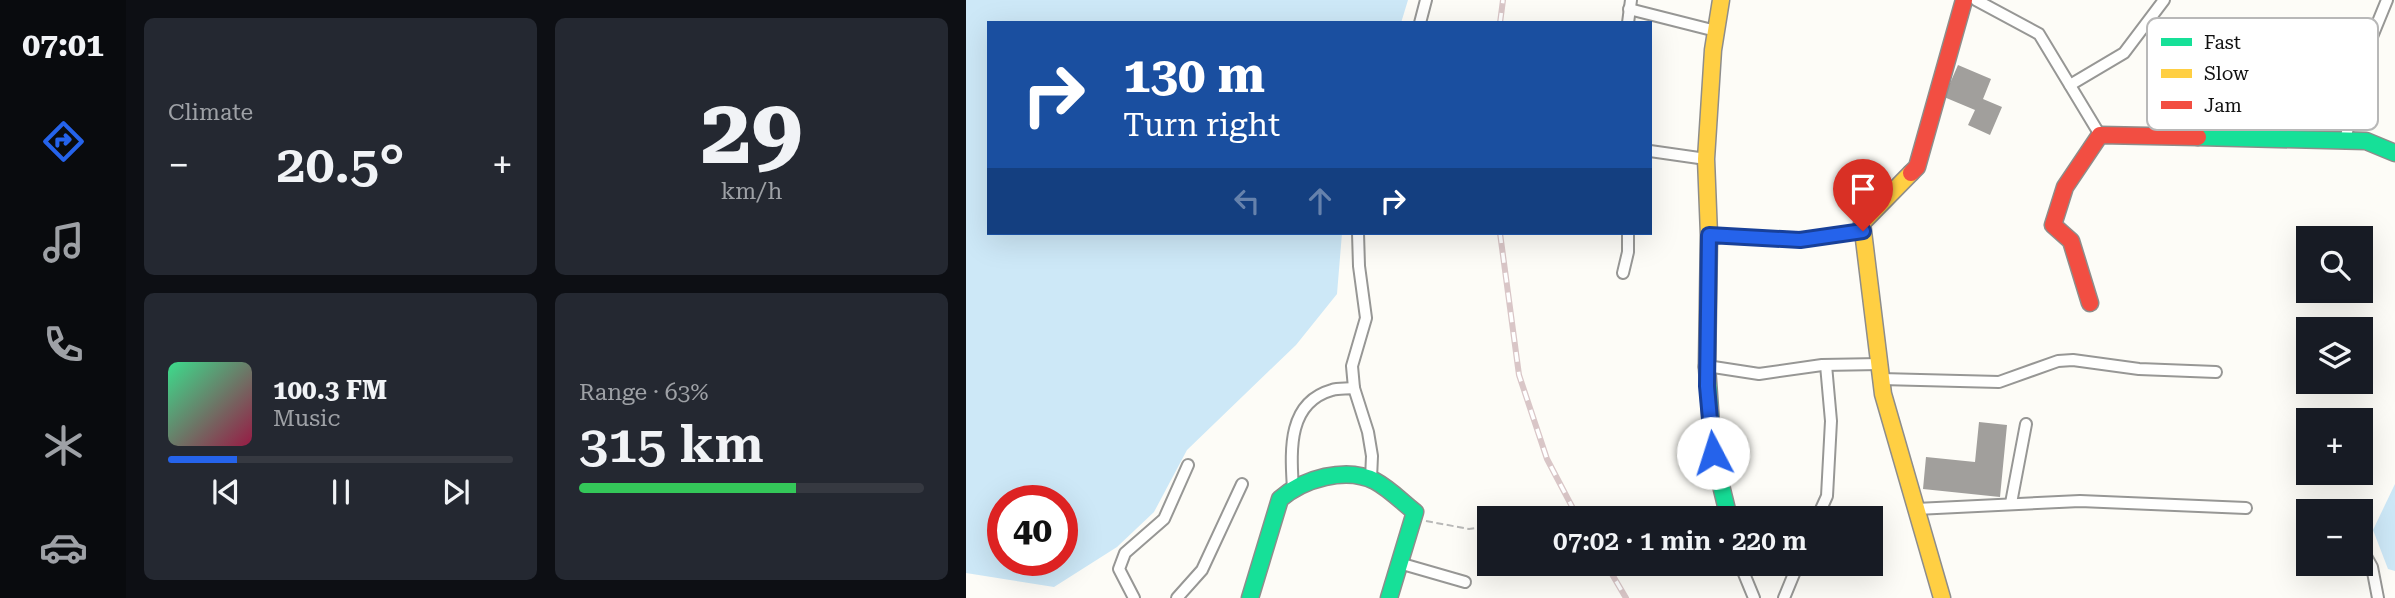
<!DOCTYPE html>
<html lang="en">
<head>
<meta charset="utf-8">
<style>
	:root { --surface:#171b24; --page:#242831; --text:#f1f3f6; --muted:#9ea1a6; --line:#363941; --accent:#2563eb }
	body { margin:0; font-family:"Roboto Serif",serif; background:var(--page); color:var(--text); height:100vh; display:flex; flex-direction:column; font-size:26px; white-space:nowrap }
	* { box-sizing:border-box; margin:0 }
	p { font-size:23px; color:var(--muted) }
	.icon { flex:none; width:38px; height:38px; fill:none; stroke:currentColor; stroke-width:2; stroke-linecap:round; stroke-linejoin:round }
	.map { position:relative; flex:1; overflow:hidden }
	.drawer { display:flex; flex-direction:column; gap:18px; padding:18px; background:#0d0f14; width:840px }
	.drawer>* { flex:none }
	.hud { position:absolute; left:21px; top:21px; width:665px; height:214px; border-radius:0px; box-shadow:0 7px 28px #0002; background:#1a4fa0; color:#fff; overflow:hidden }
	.fabs { position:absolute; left:1330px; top:226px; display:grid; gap:14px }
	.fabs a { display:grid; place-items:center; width:77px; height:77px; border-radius:0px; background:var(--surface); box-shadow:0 7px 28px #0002; font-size:35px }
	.speed { position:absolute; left:21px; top:485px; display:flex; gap:14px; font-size:35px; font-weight:700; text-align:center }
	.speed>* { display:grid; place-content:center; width:91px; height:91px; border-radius:50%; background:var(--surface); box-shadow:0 7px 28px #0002; line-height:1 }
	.speed .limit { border:10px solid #d22; background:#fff; color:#111 }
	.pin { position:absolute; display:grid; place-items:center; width:60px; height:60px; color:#fff; margin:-72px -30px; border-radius:50% 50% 50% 0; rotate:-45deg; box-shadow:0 0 7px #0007 }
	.pin .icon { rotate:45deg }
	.me { position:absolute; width:77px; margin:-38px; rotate:355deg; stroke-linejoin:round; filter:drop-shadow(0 0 5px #0008) }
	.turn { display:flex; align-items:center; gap:24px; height:147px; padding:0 21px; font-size:32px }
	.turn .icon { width:91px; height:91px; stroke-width:2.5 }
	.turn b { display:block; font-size:49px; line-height:60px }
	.lanes { display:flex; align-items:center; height:66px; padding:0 21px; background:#0003; justify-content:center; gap:35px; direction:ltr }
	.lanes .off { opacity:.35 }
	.big { font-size:52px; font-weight:600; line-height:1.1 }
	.drawer .tile { flex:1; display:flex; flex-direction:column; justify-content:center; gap:10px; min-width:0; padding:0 24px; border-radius:10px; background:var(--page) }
	.drawer .dial { align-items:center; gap:0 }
	.dial b { font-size:91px; line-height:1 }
	.song { display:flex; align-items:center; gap:21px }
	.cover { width:84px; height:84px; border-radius:10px; background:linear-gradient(135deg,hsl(150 70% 55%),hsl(340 70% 35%)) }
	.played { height:7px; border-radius:4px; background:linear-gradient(90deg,var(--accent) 20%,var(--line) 20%) }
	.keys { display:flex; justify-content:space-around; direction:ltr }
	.heat { display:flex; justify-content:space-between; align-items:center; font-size:38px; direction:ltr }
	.charge { height:10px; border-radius:5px; background:linear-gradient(90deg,#34c759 63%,var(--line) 0) }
	.drawer .tiles { flex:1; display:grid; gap:18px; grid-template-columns:repeat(2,1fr) }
	.trip { position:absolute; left:511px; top:506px; width:406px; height:70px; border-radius:0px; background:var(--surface); box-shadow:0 7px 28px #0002; font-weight:600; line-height:70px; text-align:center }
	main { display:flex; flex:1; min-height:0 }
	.tab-bar { display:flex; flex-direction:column; width:126px; justify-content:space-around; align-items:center; background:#090b0e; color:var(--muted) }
	.tab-bar .icon { width:49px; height:49px }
	.tab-bar .active { color:var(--accent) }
	.tab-bar b { font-size:32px; color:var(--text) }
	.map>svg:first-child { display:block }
	.water { fill:#cde8f7; fill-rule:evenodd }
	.building { fill:#a19f9c }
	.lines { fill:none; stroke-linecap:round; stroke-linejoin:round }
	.street-casing { stroke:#979795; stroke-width:14 }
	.fast-casing { stroke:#8e8d8b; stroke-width:19 }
	.slow-casing { stroke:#8e8d8b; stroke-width:19 }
	.jam-casing { stroke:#8e8d8b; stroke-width:19 }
	.path { stroke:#b9b9b8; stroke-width:2; stroke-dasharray:7 3.5; stroke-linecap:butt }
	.street { stroke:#fffffe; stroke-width:10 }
	.fast { stroke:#16e098; stroke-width:16 }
	.slow { stroke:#ffcf43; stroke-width:16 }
	.jam { stroke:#f24e42; stroke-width:16 }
	.rail-casing { stroke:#d9c6c7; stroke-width:6 }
	.rail { stroke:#fff; stroke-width:3.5; stroke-dasharray:10; stroke-linecap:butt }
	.route-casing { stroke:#184099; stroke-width:18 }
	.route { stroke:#2563eb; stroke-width:12 }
	.key { fill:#fff; stroke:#b8b8b8; stroke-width:2 }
	.key-label { font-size:19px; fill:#111 }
</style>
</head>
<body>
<main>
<nav class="tab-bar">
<b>07:01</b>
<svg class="icon active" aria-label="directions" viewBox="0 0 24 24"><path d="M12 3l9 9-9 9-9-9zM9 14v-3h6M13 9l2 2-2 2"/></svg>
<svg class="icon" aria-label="music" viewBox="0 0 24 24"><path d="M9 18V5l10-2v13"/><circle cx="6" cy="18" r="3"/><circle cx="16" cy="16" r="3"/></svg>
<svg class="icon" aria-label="phone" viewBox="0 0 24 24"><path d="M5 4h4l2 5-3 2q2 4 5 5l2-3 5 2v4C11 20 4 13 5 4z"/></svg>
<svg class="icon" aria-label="climate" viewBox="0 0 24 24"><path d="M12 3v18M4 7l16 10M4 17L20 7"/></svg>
<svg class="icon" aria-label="car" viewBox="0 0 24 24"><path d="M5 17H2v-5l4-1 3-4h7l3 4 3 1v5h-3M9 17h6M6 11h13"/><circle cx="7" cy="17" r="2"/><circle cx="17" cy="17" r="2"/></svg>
</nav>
<section class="drawer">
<div class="tiles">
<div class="tile"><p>Climate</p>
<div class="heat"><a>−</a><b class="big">20.5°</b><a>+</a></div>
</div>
<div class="tile dial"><b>29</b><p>km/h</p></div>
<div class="tile">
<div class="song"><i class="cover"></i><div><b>100.3 FM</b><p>Music</p></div></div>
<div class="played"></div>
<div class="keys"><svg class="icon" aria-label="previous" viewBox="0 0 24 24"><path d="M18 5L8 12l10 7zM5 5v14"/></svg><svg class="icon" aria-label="pause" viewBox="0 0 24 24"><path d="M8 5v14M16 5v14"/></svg><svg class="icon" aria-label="next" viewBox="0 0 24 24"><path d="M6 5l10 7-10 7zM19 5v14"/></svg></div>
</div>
<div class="tile"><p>Range · 63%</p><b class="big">315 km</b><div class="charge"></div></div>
</div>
</section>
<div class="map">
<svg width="1429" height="598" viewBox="0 0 1429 598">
	<rect width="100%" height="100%" fill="#fdfcf7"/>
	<!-- water -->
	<g class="water">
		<path d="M0 0H442L435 23H23V233H376L371 294 330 345 221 450 188 512 151 547 88 587 0 573ZM37 500H96V560H37Z"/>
		<path d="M1429 484V571L1422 569 1407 530Z"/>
	</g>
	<!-- building -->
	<g class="building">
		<path d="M992 65 1025 79 1017 99 1036 107 1024 135 1002 125 1009 110 978 97Z"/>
		<path d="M1013 422 1041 425 1034 497 957 489 960 457 1009 462Z"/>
	</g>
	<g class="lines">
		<defs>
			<g id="street">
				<path d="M1010 0 1073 34 1134 135"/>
				<path d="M663 9 750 31"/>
				<path d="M454 23 460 0"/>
				<path d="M662 23 665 0"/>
				<path d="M1104 85 1158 53 1198 0"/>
				<path d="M1379 141 1390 92 1389 78 1421 0"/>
				<path d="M684 151 740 159"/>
				<path d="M392 233 393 266 400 318 386 366 388 388 402 432 406 456 405 479"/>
				<path d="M743 235 834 240 897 231"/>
				<path d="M657 273 662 252V233"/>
				<path d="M741 366 793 374 856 365 914 364"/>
				<path d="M915 379 1033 382 1092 361 1107 360 1173 369 1250 372"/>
				<path d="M327 490C325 453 320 403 366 390 372 388 381 389 388 388"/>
				<path d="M1045 503 1060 424"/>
				<path d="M950 509 1114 501 1280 508"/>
				<path d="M851 518 861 496 865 421 860 365"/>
				<path d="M1395 547 1406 567 1412 598"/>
				<path d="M433 563 499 582"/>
				<path d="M774 564 788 598"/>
				<path d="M168 598 153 569 159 553 198 519 222 465"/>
				<path d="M211 598 236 570 276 484"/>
				<path d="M818 598 832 564"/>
			</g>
			<g id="fast">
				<path d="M1232 137 1400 141 1429 153"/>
				<path d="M741 367 747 453 763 518"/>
				<path d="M284 598 314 499C337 479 380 466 409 481 424 489 436 502 449 512L423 598"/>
			</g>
			<g id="slow">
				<path d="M945 173 896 223 917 394 976 598"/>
				<path d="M741 367 743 235 740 159 747 50 755 0"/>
			</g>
			<g id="jam">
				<path d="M945 173 951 167 998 0"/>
				<path d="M1124 303 1105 241 1087 225 1099 187 1134 135 1232 137"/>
			</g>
		</defs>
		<!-- street casing -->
		<use href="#street" class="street-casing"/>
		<!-- fast casing -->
		<use href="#fast" class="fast-casing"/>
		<!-- slow casing -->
		<use href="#slow" class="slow-casing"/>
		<!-- jam casing -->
		<use href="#jam" class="jam-casing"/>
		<!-- path -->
		<path class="path" d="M460 521 503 529 522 526"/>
		<!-- street -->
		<use href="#street" class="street"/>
		<!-- fast -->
		<use href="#fast" class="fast"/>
		<!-- slow -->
		<use href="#slow" class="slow"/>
		<!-- jam -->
		<use href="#jam" class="jam"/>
		<defs>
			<g id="rail">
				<path d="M534 23 537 0"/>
				<path d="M534 233 553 375 581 459 612 518"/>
				<path d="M640 564 660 598"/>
			</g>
		</defs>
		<!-- rail casing -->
		<use href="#rail" class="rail-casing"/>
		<!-- rail -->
		<use href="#rail" class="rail"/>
	</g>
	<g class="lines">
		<defs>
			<path id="route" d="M747 453 741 386 743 235 834 240 897 231"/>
		</defs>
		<!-- route casing -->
		<use href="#route" class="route-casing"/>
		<!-- route -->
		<use href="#route" class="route"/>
	</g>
	<!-- legend -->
	<rect x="1181" y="18" width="231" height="112" rx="10" class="key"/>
	<rect x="1195" y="38" width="31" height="8" fill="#16e098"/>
	<rect x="1195" y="69" width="31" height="9" fill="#ffcf43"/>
	<rect x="1195" y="101" width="31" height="8" fill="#f24e42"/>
	<g class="key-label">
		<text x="1238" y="49">Fast</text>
		<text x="1238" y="80">Slow</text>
		<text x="1238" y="112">Jam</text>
	</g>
</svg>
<div class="fabs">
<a><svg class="icon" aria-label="search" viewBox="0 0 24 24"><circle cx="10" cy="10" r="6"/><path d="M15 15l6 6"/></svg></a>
<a><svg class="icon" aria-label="layers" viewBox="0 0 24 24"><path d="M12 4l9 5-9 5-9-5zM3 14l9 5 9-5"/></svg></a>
<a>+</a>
<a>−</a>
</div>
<div class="speed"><div class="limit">40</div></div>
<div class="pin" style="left:897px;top:231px;background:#d93025"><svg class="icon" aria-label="arrive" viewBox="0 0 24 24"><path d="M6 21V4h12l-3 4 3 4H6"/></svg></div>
<svg class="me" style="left:747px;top:453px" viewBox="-20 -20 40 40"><circle r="19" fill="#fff"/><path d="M0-13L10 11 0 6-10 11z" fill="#2563eb"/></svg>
<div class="trip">07:02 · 1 min · 220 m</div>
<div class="hud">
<div class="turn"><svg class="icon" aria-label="right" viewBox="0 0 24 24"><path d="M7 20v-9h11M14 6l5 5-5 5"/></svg><div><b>130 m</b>Turn right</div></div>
<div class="lanes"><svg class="icon off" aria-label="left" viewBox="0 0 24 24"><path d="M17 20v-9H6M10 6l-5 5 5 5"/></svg><svg class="icon off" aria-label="ahead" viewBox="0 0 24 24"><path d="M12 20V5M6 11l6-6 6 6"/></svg><svg class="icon" aria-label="right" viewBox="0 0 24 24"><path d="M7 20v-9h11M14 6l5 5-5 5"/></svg></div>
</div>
</div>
</main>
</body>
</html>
